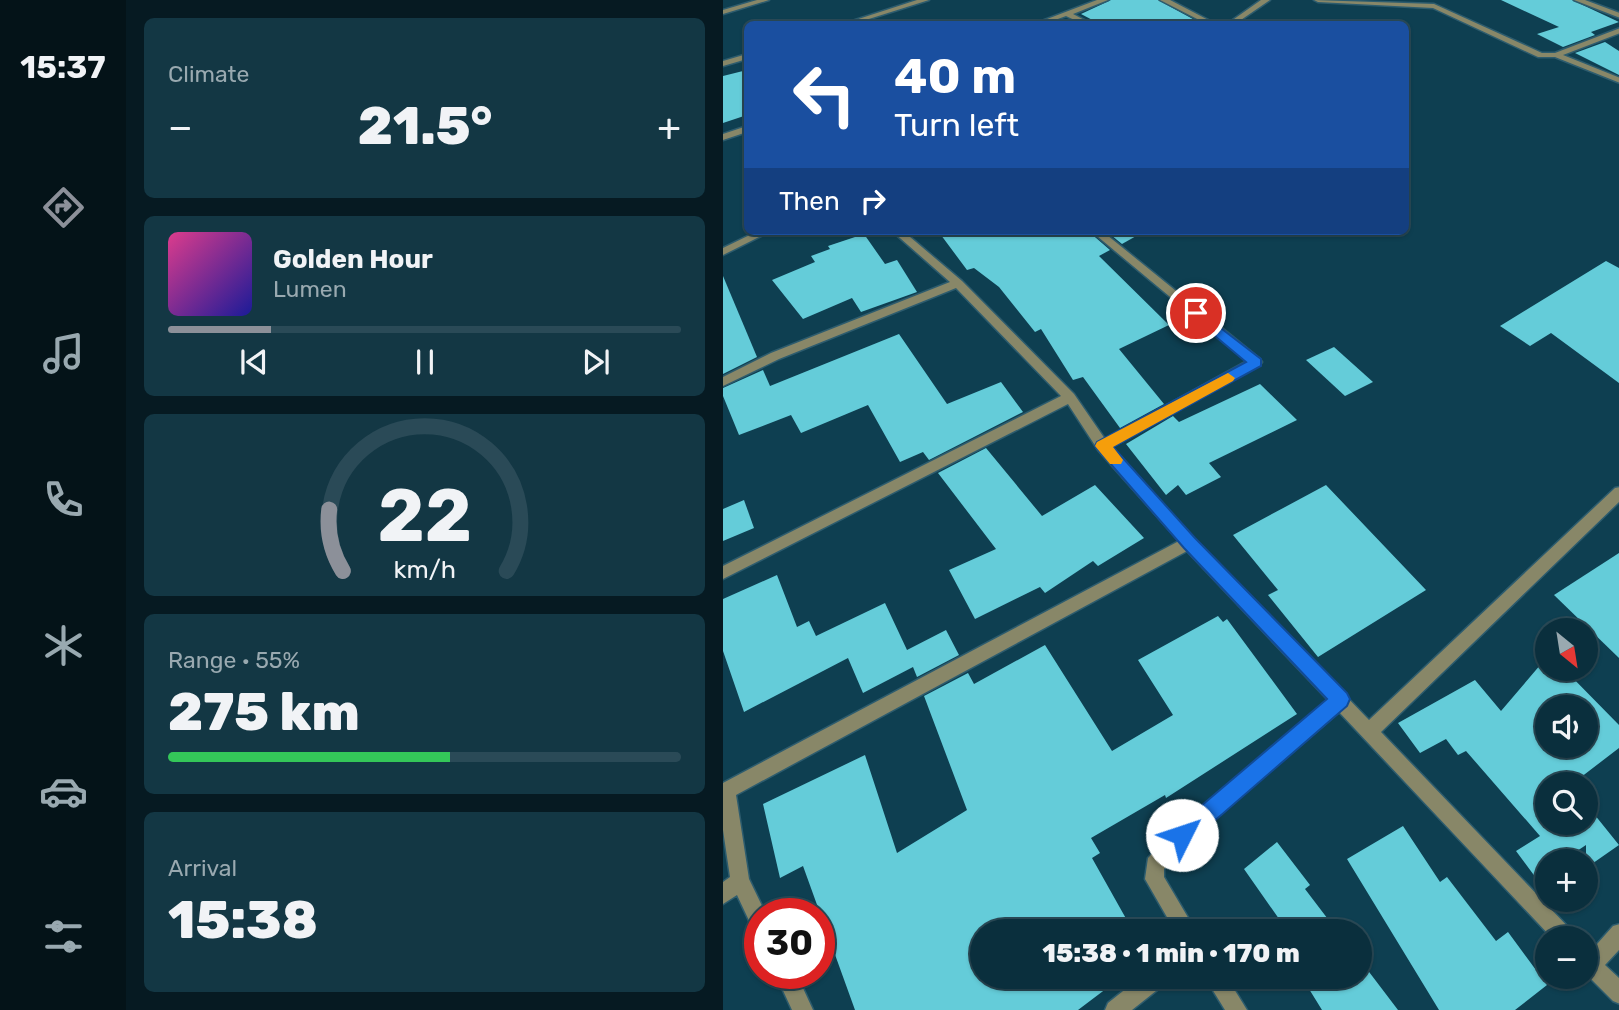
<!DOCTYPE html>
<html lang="en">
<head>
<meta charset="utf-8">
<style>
	:root { --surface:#0a2f3d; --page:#133744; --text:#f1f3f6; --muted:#99a9b0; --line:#2a4a57; --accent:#8c9099 }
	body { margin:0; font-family:Rubik,sans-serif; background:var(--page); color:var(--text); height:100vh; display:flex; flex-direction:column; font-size:26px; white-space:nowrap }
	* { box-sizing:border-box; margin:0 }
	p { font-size:23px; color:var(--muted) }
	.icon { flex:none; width:38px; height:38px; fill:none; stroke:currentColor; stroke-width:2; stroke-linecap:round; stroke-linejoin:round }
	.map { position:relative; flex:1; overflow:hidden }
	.details { display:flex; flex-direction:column; gap:18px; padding:18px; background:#061a22; width:597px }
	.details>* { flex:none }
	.guide { position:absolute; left:21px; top:21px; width:665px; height:214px; border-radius:10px; box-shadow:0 2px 5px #0004,0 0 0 2px var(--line); background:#1a4fa0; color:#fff; overflow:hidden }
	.needle { width:46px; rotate:150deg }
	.fabs { position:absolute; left:812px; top:618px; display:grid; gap:14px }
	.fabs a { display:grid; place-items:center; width:63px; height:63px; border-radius:50%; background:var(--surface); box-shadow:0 2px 5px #0004,0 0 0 2px var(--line); font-size:35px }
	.speed { position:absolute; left:21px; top:898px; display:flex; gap:14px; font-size:35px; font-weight:700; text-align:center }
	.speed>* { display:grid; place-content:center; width:91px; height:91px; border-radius:50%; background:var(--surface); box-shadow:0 2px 5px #0004,0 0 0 2px var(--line); line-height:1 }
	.speed .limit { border:10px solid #d22; background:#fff; color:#111 }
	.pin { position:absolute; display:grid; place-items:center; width:60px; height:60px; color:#fff; margin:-30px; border:4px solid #fff; border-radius:50%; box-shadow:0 2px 7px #0007 }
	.me { position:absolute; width:77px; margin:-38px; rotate:49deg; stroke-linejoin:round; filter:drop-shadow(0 0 5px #0008) }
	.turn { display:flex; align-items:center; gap:24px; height:147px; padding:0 35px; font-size:32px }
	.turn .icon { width:91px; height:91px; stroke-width:2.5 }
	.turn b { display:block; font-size:49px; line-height:60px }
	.then { display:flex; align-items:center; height:66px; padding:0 35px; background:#0003; gap:14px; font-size:26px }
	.big { font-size:52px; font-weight:800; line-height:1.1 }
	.details .card { flex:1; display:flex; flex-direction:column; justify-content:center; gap:10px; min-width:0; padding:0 24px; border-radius:10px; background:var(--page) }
	.details .dial { align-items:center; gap:0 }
	.dial svg { height:182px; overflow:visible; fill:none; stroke:var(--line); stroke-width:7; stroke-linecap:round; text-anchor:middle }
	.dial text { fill:var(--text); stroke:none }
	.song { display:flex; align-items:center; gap:21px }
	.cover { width:84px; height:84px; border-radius:10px; background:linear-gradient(135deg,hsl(330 70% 55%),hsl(240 70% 35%)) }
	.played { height:7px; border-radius:4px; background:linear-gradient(90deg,var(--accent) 20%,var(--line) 20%) }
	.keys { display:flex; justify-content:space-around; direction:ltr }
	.heat { display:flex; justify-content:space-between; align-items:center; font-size:38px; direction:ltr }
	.charge { height:10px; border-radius:5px; background:linear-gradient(90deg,#34c759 55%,var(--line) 0) }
	.trip { position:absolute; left:247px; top:919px; width:402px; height:70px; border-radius:35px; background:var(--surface); box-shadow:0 2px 5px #0004,0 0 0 2px var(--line); font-weight:800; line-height:70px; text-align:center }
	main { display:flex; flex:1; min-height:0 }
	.tab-bar { display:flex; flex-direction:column; width:126px; justify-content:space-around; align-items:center; background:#041318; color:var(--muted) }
	.tab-bar .icon { width:49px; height:49px }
	.tab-bar .active { color:var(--accent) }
	.tab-bar b { font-size:32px; color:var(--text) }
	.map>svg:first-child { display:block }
	.building { fill:#64ccd9; fill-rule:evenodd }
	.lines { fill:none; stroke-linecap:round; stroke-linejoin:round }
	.minor-casing { stroke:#2d5c6e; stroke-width:3 }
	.minor { fill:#888768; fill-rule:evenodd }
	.route { fill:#1a73e8; stroke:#114b97; stroke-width:2 }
	.slow { fill:#f59e0b }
</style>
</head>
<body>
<main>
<nav class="tab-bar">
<b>15:37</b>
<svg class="icon active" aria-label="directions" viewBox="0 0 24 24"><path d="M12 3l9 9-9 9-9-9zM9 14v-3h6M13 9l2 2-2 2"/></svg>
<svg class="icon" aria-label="music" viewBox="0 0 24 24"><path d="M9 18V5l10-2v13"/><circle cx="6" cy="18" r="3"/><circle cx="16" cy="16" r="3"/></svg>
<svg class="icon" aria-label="phone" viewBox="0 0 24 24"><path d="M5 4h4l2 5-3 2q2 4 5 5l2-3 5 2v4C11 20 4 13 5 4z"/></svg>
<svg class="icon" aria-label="climate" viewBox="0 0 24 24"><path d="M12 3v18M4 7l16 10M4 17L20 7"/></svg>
<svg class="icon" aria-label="car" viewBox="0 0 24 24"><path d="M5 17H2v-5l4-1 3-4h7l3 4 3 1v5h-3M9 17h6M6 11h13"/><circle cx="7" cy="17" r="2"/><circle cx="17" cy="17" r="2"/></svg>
<svg class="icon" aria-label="filters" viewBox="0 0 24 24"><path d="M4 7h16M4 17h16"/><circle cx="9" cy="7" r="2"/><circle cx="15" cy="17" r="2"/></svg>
</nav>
<section class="details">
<div class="card"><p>Climate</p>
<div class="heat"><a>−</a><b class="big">21.5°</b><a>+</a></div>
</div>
<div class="card">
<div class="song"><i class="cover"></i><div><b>Golden Hour</b><p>Lumen</p></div></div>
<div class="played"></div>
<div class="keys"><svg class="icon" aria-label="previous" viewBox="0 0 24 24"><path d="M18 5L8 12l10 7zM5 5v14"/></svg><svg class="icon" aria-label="pause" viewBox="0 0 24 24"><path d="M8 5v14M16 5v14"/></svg><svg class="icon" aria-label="next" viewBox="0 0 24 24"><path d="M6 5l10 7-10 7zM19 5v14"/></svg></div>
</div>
<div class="card dial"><svg viewBox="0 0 100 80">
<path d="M14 69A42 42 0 1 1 86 69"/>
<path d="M14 69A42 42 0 0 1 8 42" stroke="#8c9099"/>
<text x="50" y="56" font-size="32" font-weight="700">22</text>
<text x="50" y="72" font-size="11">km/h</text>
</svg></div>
<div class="card"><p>Range · 55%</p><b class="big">275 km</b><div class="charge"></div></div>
<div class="card"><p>Arrival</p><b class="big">15:38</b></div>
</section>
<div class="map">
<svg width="897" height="1010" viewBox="0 0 897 1010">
	<rect width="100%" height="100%" fill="#0e3f51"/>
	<!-- building -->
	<g class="building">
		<path d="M388 0H435L479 24H377L358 14Z"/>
		<path d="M778 0H849L896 22 868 32 872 35 840 47 814 34 836 27Z"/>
		<path d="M882 42 896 51V75L852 53Z"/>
		<path d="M24 70V115L0 123V76Z"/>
		<path d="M215 231H365L387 250 376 256 446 325 396 349 441 404 397 428 360 377 350 380 318 329 312 332 276 287 251 268 244 270Z"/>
		<path d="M383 231H422L399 244Z"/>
		<path d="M141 234 162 264 174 260 194 292 138 312 129 298 80 319 49 280 92 262 88 256 107 249 105 246Z"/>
		<path d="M883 261 896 268V383L828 333 807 346 777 326Z"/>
		<path d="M0 276 34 357 0 374Z"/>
		<path d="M176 334 224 404 278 382 300 412 206 460 200 452 177 462 145 405 78 433 68 415 16 435 0 396V388L40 370 47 386Z"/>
		<path d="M611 347 650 382 622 396 583 360Z"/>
		<path d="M537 384 574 420 486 463 498 477 463 495 455 485 443 495 403 444 450 416 456 422Z"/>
		<path d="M263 448 319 516 372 485 421 538 375 566 370 561 322 593 317 587 252 619 226 570 273 549 215 473Z"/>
		<path d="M603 485 703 590 595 657 545 595 555 590 510 535Z"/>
		<path d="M21 500 31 528 0 541V509Z"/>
		<path d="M896 553V658L831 595Z"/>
		<path d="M54 575 74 627 86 621 93 636 162 603 184 650 223 630 236 655 194 677 190 667 140 693 125 658 21 712 0 651V599Z"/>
		<path d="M495 616 500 622 504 619 574 714 443 798 442 795 368 838 377 853 369 858 410 931H259V976H400L355 1010H132L80 866 57 878 40 804 142 755 174 853 244 810 201 696 245 673 251 684 322 645 389 751 450 715 415 660Z"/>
		<path d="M824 657V668H840L896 725V748L849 784H824V822H863V804L896 845 863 868V845L839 861H824V870L813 878 793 851 817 836 743 751 735 755 723 739 697 753 675 723 752 680 778 711ZM824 707H863V746H824Z"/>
		<path d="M680 826 717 882 724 877 773 941 785 932 824 985 792 1010H716L624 859Z"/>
		<path d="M554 842 587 885 582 889 614 931H554L561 926 521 869Z"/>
		<path d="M637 960 675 1010H599L578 976H637Z"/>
	</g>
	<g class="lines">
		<defs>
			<g id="minor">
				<path d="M34 0H46L0 14V10Z"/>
				<path d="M194 0H206L130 24H120Z"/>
				<path d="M374 0H385L350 14 369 24H360L343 16 321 24H311Z"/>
				<path d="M437 0H447L493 24H484Z"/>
				<path d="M538 0H547L512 24H504Z"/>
				<path d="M591 0 711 4 819 53H832L897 28V33L840 55 897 78V83L832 57H815L710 8 595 2Z"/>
				<path d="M851 0H862L897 13V18Z"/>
				<path d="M24 54V59L0 66V61Z"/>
				<path d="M24 126V132L0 140V134Z"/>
				<path d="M35 231H48L0 255V248Z"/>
				<path d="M169 231H180L239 281 351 394 382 439 524 361 368 231H379L537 359 539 362 537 365 389 447 471 539 646 720 892 488 897 487V501L658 732 849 931 852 938H829L616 712 465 841 441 869V877L473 931H452L422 879 425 858 453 829 605 700 464 551 13 795 26 879 43 914H37V932L30 929 14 895 0 904V882L7 877 0 830V783L456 541 375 450 345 404 0 579V566L338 396 233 288 56 359 0 386V377L48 353 227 282Z"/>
				<path d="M897 924V949L882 965 897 979V1004L890 1001 863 974V950L867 952 890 926Z"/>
				<path d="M52 973H73L90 1010H69Z"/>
				<path d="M419 976H446L443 983 409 1010H382L385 1003Z"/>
				<path d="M481 976H503L524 1010H502Z"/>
			</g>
		</defs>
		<!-- minor casing -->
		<use href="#minor" class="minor-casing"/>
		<!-- minor -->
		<use href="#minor" class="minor"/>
	</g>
	<!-- route -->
	<path class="route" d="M473 309 538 359V366L390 447 472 538 624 693 627 699 624 706 466 843 459 846 452 843 449 835 452 828 604 699 461 548 372 446 374 442 523 362 468 316 466 313Z"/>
	<!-- slow -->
	<path class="slow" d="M505 373 512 378 510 381 390 447 400 460 398 464H387L372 446 374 442Z"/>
</svg>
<div class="fabs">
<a><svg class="needle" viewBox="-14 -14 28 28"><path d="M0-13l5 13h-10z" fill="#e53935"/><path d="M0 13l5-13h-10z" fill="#99a9b0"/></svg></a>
<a><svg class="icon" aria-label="sound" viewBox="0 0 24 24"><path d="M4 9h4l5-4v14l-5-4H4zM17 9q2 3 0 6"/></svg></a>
<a><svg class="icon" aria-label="search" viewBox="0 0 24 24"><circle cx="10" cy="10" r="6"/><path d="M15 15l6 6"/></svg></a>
<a>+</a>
<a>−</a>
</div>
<div class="speed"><div class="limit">30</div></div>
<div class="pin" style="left:473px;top:313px;background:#d93025"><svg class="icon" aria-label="arrive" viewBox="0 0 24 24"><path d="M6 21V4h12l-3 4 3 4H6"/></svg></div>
<svg class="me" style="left:459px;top:835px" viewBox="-20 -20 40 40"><circle r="19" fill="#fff"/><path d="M0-13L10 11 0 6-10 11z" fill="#1a73e8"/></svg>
<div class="trip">15:38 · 1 min · 170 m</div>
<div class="guide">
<div class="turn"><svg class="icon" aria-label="left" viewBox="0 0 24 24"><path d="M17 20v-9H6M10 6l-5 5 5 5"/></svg><div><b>40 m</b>Turn left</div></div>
<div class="then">Then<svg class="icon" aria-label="right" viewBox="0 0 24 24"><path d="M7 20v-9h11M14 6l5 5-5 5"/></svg></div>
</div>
</div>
</main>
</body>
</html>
